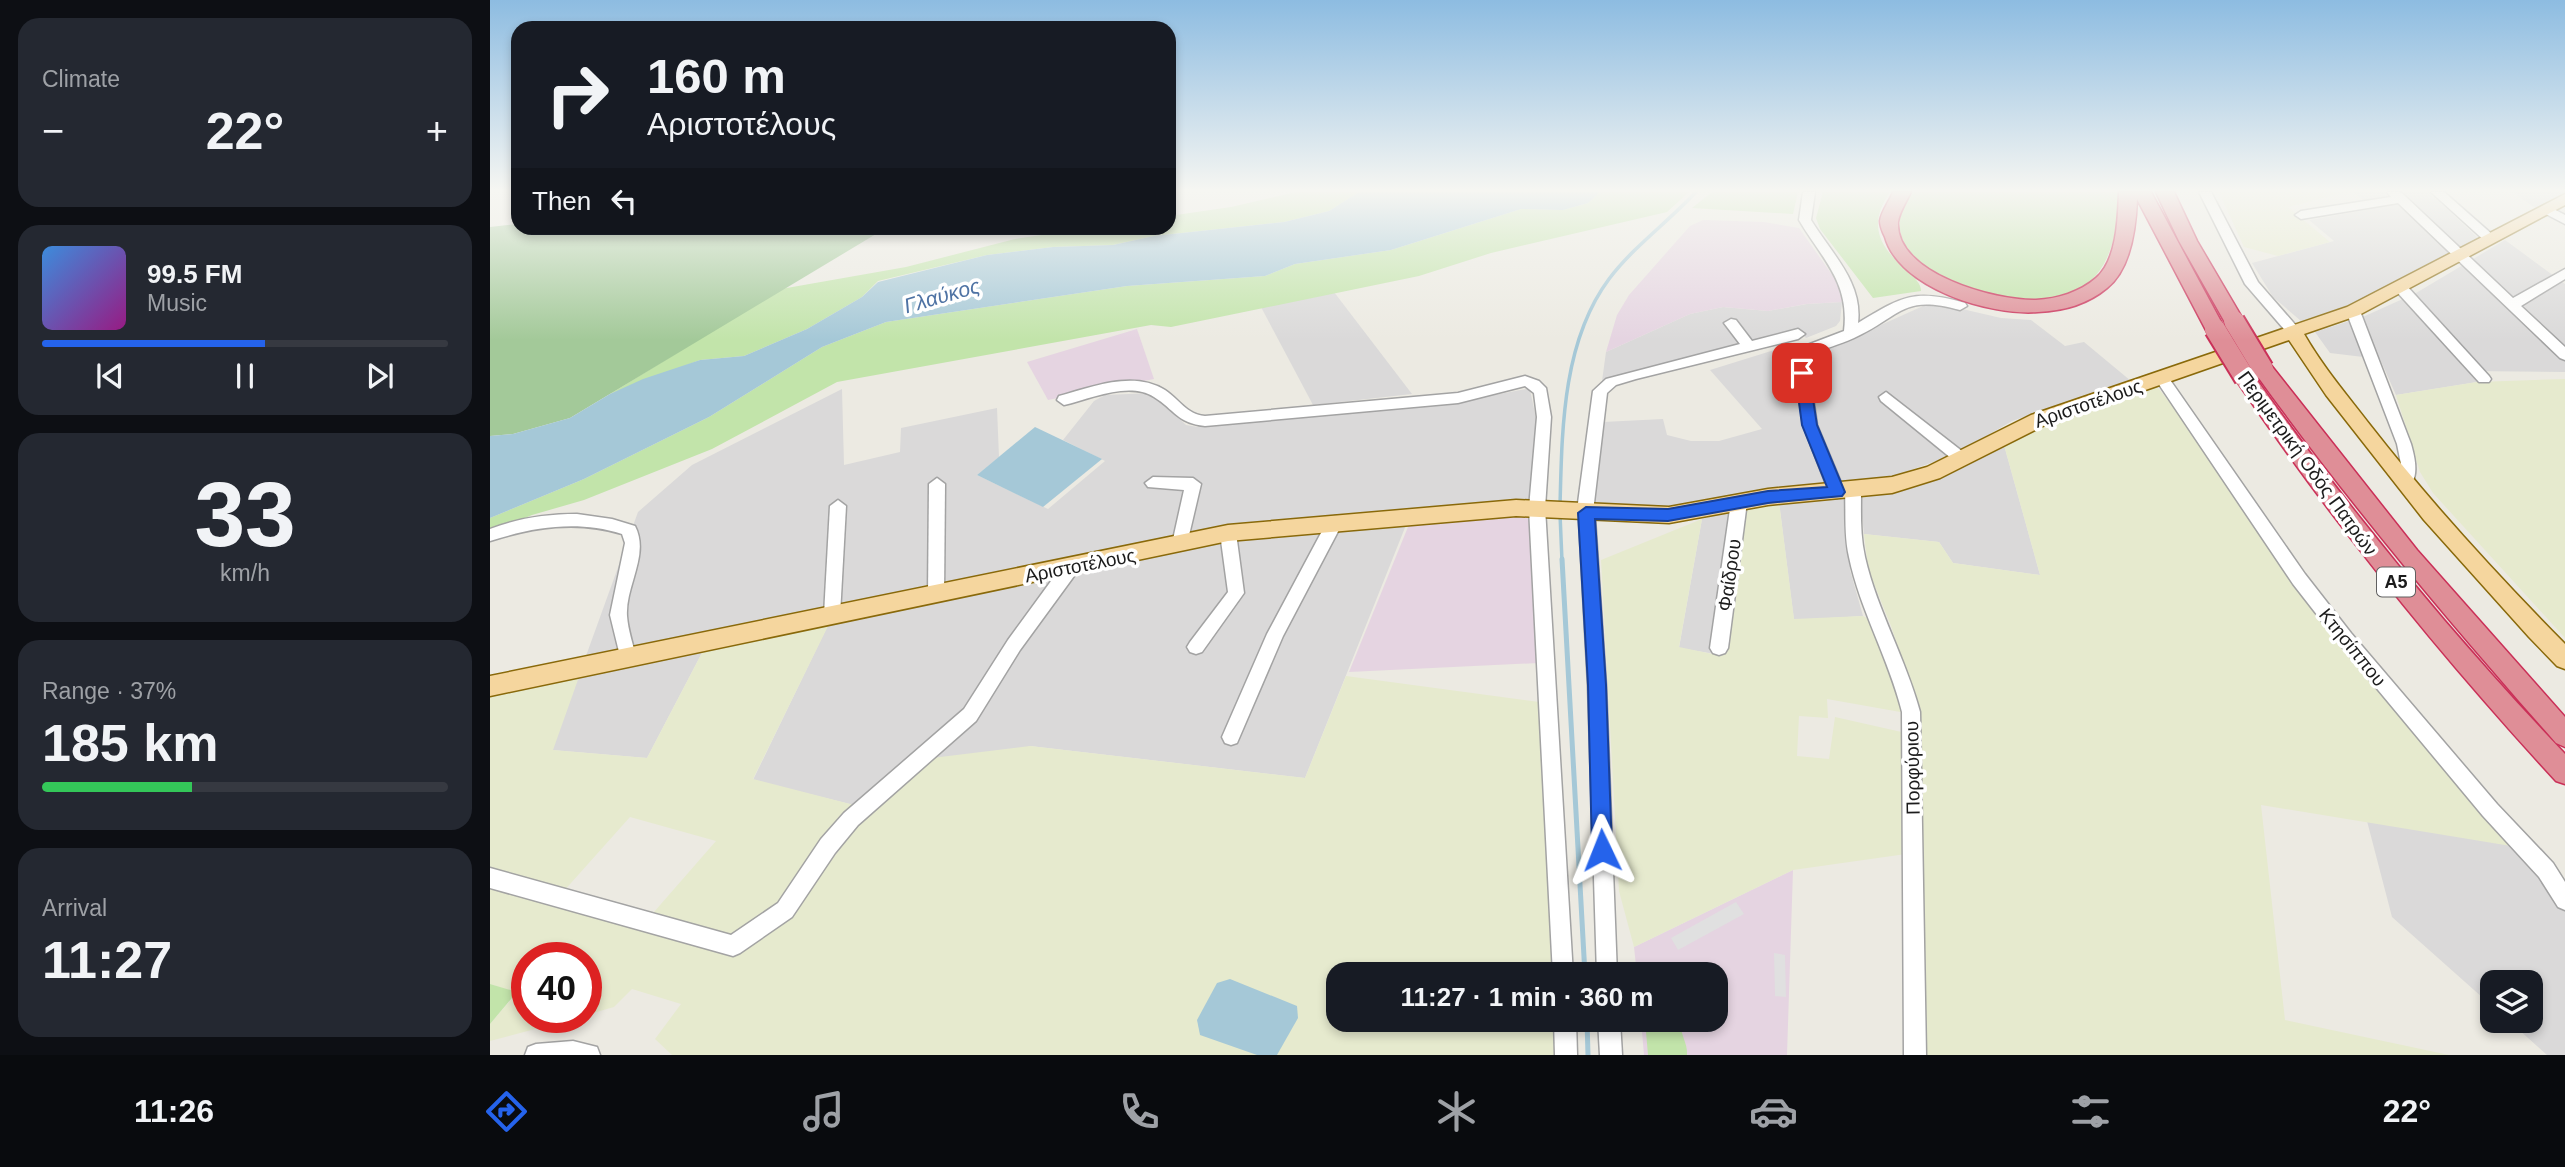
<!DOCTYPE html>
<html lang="en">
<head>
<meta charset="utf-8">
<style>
	:root { --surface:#171b24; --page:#242831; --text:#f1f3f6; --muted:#9ea1a6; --line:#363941; --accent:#2563eb }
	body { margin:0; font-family:Arial,sans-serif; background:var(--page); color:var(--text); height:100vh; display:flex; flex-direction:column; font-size:26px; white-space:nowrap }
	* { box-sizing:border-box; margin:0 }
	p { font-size:23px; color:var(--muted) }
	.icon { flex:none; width:38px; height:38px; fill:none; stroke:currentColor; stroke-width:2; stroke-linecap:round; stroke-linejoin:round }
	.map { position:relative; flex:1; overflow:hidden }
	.side { display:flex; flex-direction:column; gap:18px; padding:18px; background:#0d0f14; width:490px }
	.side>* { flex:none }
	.top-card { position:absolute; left:21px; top:21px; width:665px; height:214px; border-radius:21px; box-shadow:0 4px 10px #0003; background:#171b24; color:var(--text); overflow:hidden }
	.tools { position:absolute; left:1990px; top:970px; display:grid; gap:14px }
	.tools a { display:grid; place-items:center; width:63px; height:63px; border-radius:14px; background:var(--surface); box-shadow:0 4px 10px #0003; font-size:35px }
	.speed { position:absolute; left:21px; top:942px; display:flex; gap:14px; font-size:35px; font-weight:700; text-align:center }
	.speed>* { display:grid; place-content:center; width:91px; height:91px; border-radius:50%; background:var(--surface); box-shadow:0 4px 10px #0003; line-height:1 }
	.speed .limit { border:10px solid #d22; background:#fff; color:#111 }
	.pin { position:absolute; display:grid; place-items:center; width:60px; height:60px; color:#fff; margin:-30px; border-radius:14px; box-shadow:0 4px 10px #0006 }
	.me { position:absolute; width:77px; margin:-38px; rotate:358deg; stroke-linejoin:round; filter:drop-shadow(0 0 5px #0008) }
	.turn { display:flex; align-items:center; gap:24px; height:147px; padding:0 21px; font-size:32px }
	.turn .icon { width:91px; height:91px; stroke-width:2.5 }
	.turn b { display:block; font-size:49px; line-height:60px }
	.then { display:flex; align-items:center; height:66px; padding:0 21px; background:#0003; gap:14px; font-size:26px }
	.big { font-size:52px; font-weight:700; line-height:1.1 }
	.side .card { flex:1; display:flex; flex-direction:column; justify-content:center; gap:10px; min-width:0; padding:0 24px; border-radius:21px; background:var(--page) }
	.side .dial { align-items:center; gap:0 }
	.dial b { font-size:91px; line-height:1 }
	.song { display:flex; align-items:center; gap:21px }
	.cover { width:84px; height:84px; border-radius:10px; background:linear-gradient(135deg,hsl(210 70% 55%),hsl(310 70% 35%)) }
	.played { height:7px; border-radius:4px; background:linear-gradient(90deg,var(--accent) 55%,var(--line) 55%) }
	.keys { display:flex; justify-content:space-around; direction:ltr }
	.heat { display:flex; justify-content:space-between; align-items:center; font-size:38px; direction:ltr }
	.charge { height:10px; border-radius:5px; background:linear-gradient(90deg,#34c759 37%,var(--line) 0) }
	.trip { position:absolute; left:836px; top:962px; width:402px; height:70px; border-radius:21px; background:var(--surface); box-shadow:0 4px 10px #0003; font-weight:700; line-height:70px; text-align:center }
	.tab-bar { display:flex; height:112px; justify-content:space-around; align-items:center; background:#090b0e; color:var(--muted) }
	.tab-bar .icon { width:49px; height:49px }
	.tab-bar .on { color:var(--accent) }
	.tab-bar b { font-size:32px; color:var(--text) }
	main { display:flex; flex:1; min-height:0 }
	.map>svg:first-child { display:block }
	.residential { fill:#dad9d9 }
	.industrial { fill:#e5d4e1 }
	.farmland { fill:#e6eace; fill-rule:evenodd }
	.grass { fill:#c2e4aa }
	.forest { fill:#a3c999 }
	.parking { fill:#e0e0e0 }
	.water { fill:#a5c8d7 }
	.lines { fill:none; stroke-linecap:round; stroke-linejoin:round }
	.stream-far1 { stroke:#a5c8d7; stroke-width:3.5 }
	.stream { stroke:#a5c8d7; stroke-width:5 }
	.minor-casing { stroke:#a3a3a3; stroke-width:3 }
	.major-casing { stroke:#89690a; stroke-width:3 }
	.highway-casing { stroke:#ca3058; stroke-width:3 }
	.minor { fill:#fff; fill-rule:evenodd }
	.major { fill:#f5d69e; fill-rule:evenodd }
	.highway { fill:#df8e97; fill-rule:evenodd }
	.highway-bridge-casing { stroke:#ca3058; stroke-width:24; stroke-linecap:butt }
	.highway-bridge { stroke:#df8e97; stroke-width:20 }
	.route { fill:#2563eb; stroke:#184099; stroke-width:2 }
	.labels { text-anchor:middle; stroke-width:7; stroke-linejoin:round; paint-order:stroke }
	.shield { fill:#fff; stroke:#606060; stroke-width:2 }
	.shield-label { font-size:18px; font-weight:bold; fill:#1c1c1c }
	.street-label { font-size:19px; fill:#1c1c1c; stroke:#fff }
	.water-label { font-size:21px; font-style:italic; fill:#4f73a4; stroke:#fff }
</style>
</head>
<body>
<main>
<section class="side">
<div class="card"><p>Climate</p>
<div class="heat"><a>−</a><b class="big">22°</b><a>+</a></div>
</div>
<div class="card">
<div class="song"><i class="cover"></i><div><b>99.5 FM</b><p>Music</p></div></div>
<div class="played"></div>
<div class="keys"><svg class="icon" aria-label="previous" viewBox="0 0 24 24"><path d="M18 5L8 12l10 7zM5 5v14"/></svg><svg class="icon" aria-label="pause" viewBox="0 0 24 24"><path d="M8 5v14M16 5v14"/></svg><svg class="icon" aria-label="next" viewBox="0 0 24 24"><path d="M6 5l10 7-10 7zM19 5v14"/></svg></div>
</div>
<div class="card dial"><b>33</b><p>km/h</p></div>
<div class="card"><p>Range · 37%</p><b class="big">185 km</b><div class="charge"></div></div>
<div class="card"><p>Arrival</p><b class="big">11:27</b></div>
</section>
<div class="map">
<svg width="2075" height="1055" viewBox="0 0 2075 1055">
	<rect width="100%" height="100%" fill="#eceae2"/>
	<!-- residential -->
	<g class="residential">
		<path d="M1864 192H1939L1988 238 1868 302 1811 321 1783 297 1762 263 1844 241 1819 220 1882 209Z"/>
		<path d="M2022 192H2075V193L2047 209Z"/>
		<path d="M2015 240 2075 284V372L1978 371 1987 382 1906 395 1890 359 1840 353 1825 332 1875 316 1926 293Z"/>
		<path d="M844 292 922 394 823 405 771 307Z"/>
		<path d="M1352 302 1350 321 1346 326 1316 338 1308 329 1112 381 1116 352 1200 314 1233 307 1278 311 1317 304Z"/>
		<path d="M1442 302 1511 318 1541 320 1575 346 1594 342 1641 381 1522 421 1466 454 1401 477 1176 508 1102 507 1113 422 1173 419 1177 435 1201 441H1229L1272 429 1220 370 1294 347 1299 361 1313 360Z"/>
		<path d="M352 389 354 465 410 452 411 428 507 408 509 457 487 475 558 509 615 461 573 440 604 401 615 395 662 393 696 425 708 427 951 405 1036 389 1040 390 1048 427 1042 501 922 510 815 778 540 746 380 809 263 780 339 623 215 647 157 758 62 750 148 512 202 465Z"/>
		<path d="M1514 445 1550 575 1463 563 1449 542 1374 534 1370 498 1432 485Z"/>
		<path d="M1357 498 1360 570 1373 616 1304 620 1289 502Z"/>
		<path d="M1244 510 1225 654 1189 648 1212 519Z"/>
		<path d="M1877 821 2054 851 2075 895V1055H2057L2018 1020H2040V982H2002V1006L1902 917Z"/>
	</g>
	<!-- industrial -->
	<g class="industrial">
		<path d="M1213 220 1274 222 1309 228 1350 286 1352 302 1316 304 1278 311 1233 307 1200 314 1116 352 1127 315 1139 295 1200 226Z"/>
		<path d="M647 329 664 379 558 400 537 362Z"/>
		<path d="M1040 514 1049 663 859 672 920 522Z"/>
		<path d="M1303 870 1297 1055H1154L1151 1020H1227V975H1147L1144 947Z"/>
	</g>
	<!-- farmland -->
	<g class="farmland">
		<path d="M1729 192H1852L1853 193 1798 207 1840 242 1788 256 1754 247Z"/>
		<path d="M2075 379V638L1943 493 1930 472 1906 395 1987 382Z"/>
		<path d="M1663 387 1669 389 2027 847 1771 805 1795 1020 1959 1055H1434L1425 699 1401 626 1378 569 1374 534 1449 542 1463 563 1550 575 1514 445 1557 424Z"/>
		<path d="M1289 502 1304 619 1373 616 1384 622 1416 713 1337 699 1338 718 1309 716 1307 756 1339 759 1345 717 1416 733V854L1303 870 1144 947 1129 891 1111 560 1212 519 1189 647 1232 656 1254 506Z"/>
		<path d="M340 622 263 779 364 805 338 829 317 864 335 869 380 809 442 758 540 746 815 778 856 676 1049 702 1063 975H849V1020H1066L1067 1055H182L165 1039 191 1004 142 989 124 1007 96 1015V957H37V1017H90L0 1041V1024L27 993 0 984V691L90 674 63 750 157 758 215 647ZM140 817 226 841 150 928 64 902Z"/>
	</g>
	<!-- grass -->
	<g class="grass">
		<path d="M806 192H869L839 211 794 222 664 236 623 245 563 247 497 255 388 281 372 297 317 329 254 356 210 360 120 394 291 289 416 267 525 239 599 228H679V216L741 207Z"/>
		<path d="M1110 192H1199L1177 212 1001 253 929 276 681 327 661 325 347 382 222 449 94 500 42 515 0 533V518L94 479 219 417 332 347 396 322 637 286 775 276 805 264 901 250 1031 209 1073 210 1098 203Z"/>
		<path d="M1222 192H1308L1303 214 1202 208Z"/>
		<path d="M1333 192H1400C1360 249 1433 270 1431 291L1383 298 1330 229 1326 218Z"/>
		<path d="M1424 192H1630C1628 219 1625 252 1607 274 1553 340 1355 267 1424 192Z"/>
		<path d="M0 984 27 992 0 1024Z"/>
		<path d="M1155 1020H1191C1189 1034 1198 1042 1197 1055H1158Z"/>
	</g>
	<!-- forest -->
	<path class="forest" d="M28 224V228H396L80 418 23 434 0 436V227Z"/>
	<!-- parking -->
	<g class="parking">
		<path d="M1246 902 1254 914 1188 950 1181 938Z"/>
		<path d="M1284 953 1295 955 1296 997 1285 996Z"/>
	</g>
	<!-- water -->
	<g class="water">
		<path d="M869 192H1110L1098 203 1073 210 1031 209 901 250 805 264 775 276 637 286 396 322 332 347 219 417 94 479 0 518V436L23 434 80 418 120 394 153 379 210 360 254 356 317 329 372 297 388 282 497 255 563 247 623 245 664 236 794 222 839 211Z"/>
		<path d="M545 427 612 459 553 507 487 475Z"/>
		<path d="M740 979 807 1006 808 1018 787 1055H767L710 1035 707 1020 727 983Z"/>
	</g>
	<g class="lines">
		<!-- stream-far1 -->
		<g class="stream-far1">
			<path d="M1070 506C1072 431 1072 342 1119 279 1143 247 1178 222 1206 192"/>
			<path d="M1070 514 1072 561"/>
		</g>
		<!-- stream -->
		<g class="stream">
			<path d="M1072 559 1095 975"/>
			<path d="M1097 1020 1098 1055"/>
		</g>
		<defs>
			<g id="minor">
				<path d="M1313 192H1325L1321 220C1341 253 1373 282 1368 323 1411 297 1424 288 1475 303L1477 306 1470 310C1411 294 1412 316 1364 338 1349 345 1333 349 1317 355L1327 425 1355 492 1347 498 1339 492 1313 425 1304 360 1297 355 1299 352 1354 331C1360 282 1332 259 1309 220Z"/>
				<path d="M1709 192H1721L1768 282 1809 329 1811 332 1809 335H1799L1755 284Z"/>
				<path d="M1897 192H1910L1915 196 2023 298 2075 269V279L2031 306 2075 347V360L2070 358 1908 203 1811 219 1805 215 1811 211 1901 197Z"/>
				<path d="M1941 192H1954L2004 236V242H1996Z"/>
				<path d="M2056 205 2075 215V224L2052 212 2050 209Z"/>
				<path d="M1911 284 1916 285 1999 376 2001 379 1999 382H1989L1906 291V285Z"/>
				<path d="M1863 307 1870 311 1921 444C1925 458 1931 482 1914 489L1906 483 1911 464 1907 444 1856 311Z"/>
				<path d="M1241 319 1246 320 1262 341 1308 329 1315 334 1308 339 1146 379 1126 385 1117 393 1104 503 1116 685 1127 975H1107L1098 685 1088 503 1103 391 1116 379 1250 344 1234 323Z"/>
				<path d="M1671 372 1676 374 1815 574 1861 633 2007 804 2063 863 2075 882V910L2068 907 2049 877 1993 816 1849 643 1803 584 1666 380 1664 377Z"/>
				<path d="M1035 376 1049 381 1056 388 1061 417 1055 508 1083 975H1063L1039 508 1047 417 1044 393 1035 386 968 403 715 426C687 423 685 410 664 397 639 381 600 399 574 405L567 400 569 396C601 387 644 370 675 390 690 400 696 414 715 416L968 393Z"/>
				<path d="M1396 392 1477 455 1479 459 1477 463H1467L1391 401 1389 397Z"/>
				<path d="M663 477 703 478 711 484 696 548H684L682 544 694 490 658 487 655 483Z"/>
				<path d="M447 478 455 484 454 595 452 600H440L438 595 439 484Z"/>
				<path d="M1363 485 1371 491C1371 513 1370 535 1375 557 1387 610 1416 659 1430 712L1436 1055H1414L1412 712C1399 659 1370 610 1359 557 1354 535 1356 513 1355 491Z"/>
				<path d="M1249 496 1257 502 1238 648 1235 653 1229 655 1223 653 1220 648 1241 502Z"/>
				<path d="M348 500 356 506 350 615 348 620 342 622 336 620 334 615 340 506Z"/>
				<path d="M87 514 122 519 145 526C160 555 135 586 137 616 138 630 143 645 147 659L144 664 138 666 132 664 120 615 135 543 132 534C87 520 44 527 0 541V529C29 518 56 514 87 514Z"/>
				<path d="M845 516 851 518 853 522 793 636 747 743 741 745 735 743 732 737 777 634 839 518Z"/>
				<path d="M738 527 744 529 746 533 754 593 712 652 706 654 700 652 697 647 700 642 738 592 730 533 732 529Z"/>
				<path d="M581 561 587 562 589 567 587 572 530 650 486 721 368 825 345 853 302 917 250 953 243 956 0 888V868L241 935 288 903 331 839 354 813 474 709 518 640 575 562Z"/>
				<path d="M1064 1020H1086L1087 1055H1065Z"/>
				<path d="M1108 1020H1130L1132 1055H1110Z"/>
				<path d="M83 1041 107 1047 110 1055H35L38 1047 46 1044Z"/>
			</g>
			<path id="major" d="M2075 194V205L1869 315 1814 334C1833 367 1857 395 1880 425 1940 502 2006 574 2075 644V669L2067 666 2039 637 1934 520 1836 395 1799 340 1555 425 1450 478 1402 493 1278 505 1179 523 1026 516 738 541 0 696V676L738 525 1026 500 1179 507 1278 489 1402 477 1437 467 1541 415 1857 307Z"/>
			<g id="highway">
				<path d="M1403 192H1421C1417 200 1409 213 1408 222 1405 274 1506 301 1546 300 1567 299 1590 292 1606 278 1627 260 1628 218 1629 192H1661L1735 329 1732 334H1718L1647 199C1646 227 1641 269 1617 288 1598 304 1573 311 1548 312 1500 316 1409 288 1395 237 1393 233 1390 226 1390 221 1391 212 1400 200 1403 192Z"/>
				<path d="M1666 192H1684L1707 241 1754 321 1751 326H1737L1689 241Z"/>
				<path d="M1773 362 1780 364 1927 550 2075 717V747L2066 743C1961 624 1859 503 1766 374L1763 369Z"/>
				<path d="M1755 371 1762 373C1857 508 1961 634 2075 754V784L2066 781C1950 655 1844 524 1748 383L1745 378 1748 373Z"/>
			</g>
		</defs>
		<!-- minor casing -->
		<use href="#minor" class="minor-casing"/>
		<!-- major casing -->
		<use href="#major" class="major-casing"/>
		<!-- highway casing -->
		<use href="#highway" class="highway-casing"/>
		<!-- minor -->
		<use href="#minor" class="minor"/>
		<!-- major -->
		<use href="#major" class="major"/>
		<!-- highway -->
		<use href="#highway" class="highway"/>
		<defs>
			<g id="highway-bridge">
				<path d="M1744 321 1773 369"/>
				<path d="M1725 329 1755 378"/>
			</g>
		</defs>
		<!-- highway-bridge casing -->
		<use href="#highway-bridge" class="highway-bridge-casing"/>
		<!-- highway-bridge -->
		<use href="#highway-bridge" class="highway-bridge"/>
	</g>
	<!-- sky -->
	<linearGradient id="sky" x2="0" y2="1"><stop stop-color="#8dbce1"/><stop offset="0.56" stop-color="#f6f6f2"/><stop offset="1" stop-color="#f6f6f2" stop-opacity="0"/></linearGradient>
	<rect width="2075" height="340" fill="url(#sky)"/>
	<!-- route -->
	<path class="route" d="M1312 368 1319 373 1327 425 1355 492 1352 496 1278 503 1178 521 1105 519 1116 685 1122 850 1119 857 1112 859 1105 857 1102 850 1098 685 1088 513 1096 507 1178 509 1278 491 1337 487 1312 425 1305 373Z"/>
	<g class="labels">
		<!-- shield labels -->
		<rect class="shield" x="1887" y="567.5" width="38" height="29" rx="5"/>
		<g class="shield-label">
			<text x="1906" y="588">Α5</text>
		</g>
		<!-- street labels -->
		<g class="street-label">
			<text transform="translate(1598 403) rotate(-19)" y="7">Αριστοτέλους</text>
			<text transform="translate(1818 463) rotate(54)" y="7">Περιμετρική Οδός Πατρών</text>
			<text transform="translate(590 565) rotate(-11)" y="7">Αριστοτέλους</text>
			<text transform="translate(1239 575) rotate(-82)" y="7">Φαίδρου</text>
			<text transform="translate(1863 647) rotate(51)" y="7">Κτησίππου</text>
			<text transform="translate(1422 768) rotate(-91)" y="7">Πορφύριου</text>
		</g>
		<!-- water labels -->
		<g class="water-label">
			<text transform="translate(452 296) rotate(-16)" y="7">Γλαύκος</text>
		</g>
	</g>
</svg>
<div class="tools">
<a><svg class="icon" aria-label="layers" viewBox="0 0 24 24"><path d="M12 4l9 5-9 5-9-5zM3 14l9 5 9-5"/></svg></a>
</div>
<div class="speed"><div class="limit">40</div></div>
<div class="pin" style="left:1312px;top:373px;background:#d93025"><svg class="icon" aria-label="arrive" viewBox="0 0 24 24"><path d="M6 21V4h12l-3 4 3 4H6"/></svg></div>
<svg class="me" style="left:1112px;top:850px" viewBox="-20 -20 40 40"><path d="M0-17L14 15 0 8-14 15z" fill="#2563eb" stroke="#fff" stroke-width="4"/></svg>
<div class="trip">11:27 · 1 min · 360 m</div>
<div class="top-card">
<div class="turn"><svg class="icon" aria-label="right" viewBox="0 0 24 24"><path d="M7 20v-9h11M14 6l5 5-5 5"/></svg><div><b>160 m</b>Αριστοτέλους</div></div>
<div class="then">Then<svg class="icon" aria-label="left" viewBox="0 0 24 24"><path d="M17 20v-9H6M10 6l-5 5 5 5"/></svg></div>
</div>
</div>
</main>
<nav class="tab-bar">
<b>11:26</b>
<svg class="icon on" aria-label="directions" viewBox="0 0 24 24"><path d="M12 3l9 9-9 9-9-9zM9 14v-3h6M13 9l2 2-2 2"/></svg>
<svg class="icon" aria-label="music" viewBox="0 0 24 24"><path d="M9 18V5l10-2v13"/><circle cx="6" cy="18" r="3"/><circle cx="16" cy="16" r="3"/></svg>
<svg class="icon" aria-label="phone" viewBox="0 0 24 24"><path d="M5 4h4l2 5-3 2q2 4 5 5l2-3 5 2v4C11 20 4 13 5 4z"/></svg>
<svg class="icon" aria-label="climate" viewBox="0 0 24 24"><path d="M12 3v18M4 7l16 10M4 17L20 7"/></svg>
<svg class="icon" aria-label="car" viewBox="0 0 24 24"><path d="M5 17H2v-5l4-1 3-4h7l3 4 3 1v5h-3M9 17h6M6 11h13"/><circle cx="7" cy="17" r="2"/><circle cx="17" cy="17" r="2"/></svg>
<svg class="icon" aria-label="filters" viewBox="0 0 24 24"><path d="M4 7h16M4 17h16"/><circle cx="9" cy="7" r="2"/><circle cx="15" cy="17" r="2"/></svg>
<b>22°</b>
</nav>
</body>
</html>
